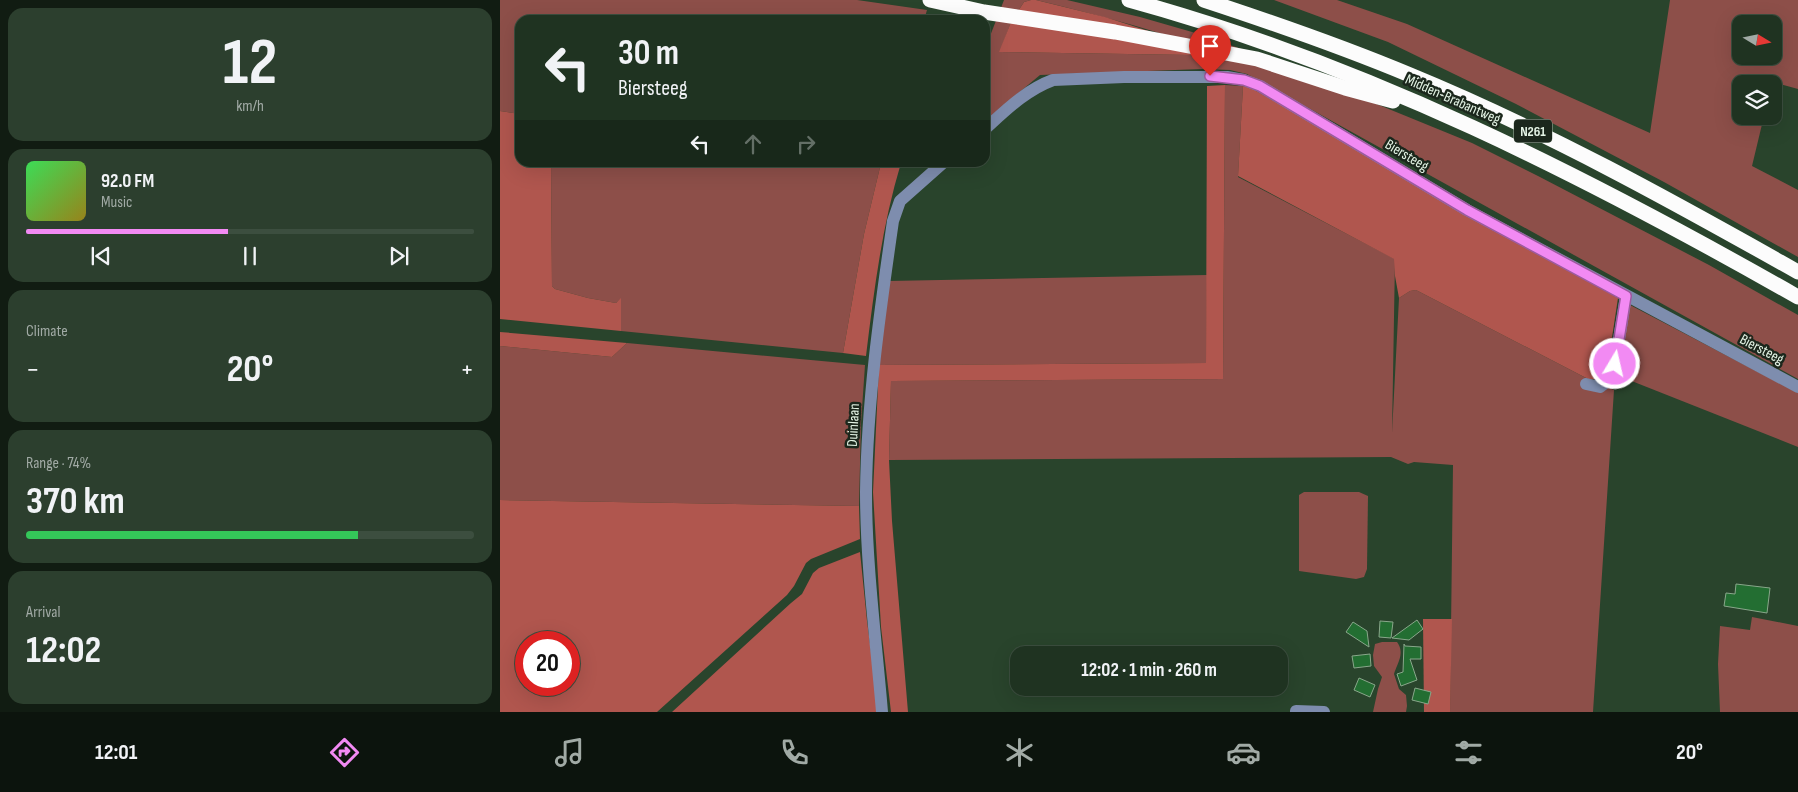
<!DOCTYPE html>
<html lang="en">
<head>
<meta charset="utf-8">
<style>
	:root { --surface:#1f3321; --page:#2c3f2e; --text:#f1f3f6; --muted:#a1aaa5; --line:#3c4e3f; --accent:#f28af3 }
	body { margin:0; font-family:"Sofia Sans Condensed",sans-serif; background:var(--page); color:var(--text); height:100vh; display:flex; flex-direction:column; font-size:19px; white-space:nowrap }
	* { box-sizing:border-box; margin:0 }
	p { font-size:16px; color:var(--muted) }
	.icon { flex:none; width:28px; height:28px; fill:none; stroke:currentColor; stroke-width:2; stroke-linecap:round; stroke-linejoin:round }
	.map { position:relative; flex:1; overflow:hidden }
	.drawer { display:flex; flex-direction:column; gap:8px; padding:8px; background:#111c12; width:500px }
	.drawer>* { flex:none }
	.top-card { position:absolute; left:15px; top:15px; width:475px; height:152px; border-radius:15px; box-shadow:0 5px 20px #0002,0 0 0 1px var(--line); background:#1f3321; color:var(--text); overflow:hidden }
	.needle { width:32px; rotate:100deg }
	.controls { position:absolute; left:1232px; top:15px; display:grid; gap:10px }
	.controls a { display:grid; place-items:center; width:50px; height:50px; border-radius:10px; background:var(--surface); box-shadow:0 5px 20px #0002,0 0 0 1px var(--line); font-size:25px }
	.speed { position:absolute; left:15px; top:631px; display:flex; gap:10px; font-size:25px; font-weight:700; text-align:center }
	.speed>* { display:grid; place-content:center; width:65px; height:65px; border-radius:50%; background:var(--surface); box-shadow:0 5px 20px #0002,0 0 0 1px var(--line); line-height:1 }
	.speed .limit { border:8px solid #d22; background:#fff; color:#111 }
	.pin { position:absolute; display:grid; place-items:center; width:42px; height:42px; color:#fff; margin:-51px -21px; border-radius:50% 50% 50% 0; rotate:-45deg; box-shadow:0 0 5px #0007 }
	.pin .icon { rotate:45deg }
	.me { position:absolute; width:55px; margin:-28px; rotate:9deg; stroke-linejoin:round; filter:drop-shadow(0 0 4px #0008) }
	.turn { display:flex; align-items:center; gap:18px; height:105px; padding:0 20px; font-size:22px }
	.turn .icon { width:65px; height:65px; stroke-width:2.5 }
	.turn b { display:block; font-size:35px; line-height:42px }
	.lanes { display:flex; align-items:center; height:48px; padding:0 20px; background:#0003; justify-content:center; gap:25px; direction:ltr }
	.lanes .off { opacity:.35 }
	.big { font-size:38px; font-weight:700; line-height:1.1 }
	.drawer .card { flex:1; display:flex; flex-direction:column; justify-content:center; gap:8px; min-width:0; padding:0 18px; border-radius:15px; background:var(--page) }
	.drawer .dial { align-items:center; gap:0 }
	.dial b { font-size:65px; line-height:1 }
	.song { display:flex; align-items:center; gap:15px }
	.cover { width:60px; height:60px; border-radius:8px; background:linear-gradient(135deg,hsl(130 70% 55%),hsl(50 70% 35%)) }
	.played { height:5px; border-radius:2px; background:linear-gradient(90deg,var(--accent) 45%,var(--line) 45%) }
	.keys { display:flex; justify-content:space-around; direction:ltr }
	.heat { display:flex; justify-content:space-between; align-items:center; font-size:28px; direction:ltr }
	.charge { height:8px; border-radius:4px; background:linear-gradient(90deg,#34c759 74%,var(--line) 0) }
	.trip { position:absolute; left:510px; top:646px; width:278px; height:50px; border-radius:15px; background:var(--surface); box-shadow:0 5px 20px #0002,0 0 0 1px var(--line); font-weight:700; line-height:50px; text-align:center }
	.tabs { display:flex; height:80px; justify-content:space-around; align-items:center; background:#0c140d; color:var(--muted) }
	.tabs .icon { width:35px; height:35px }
	.tabs .on { color:var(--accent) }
	.tabs b { font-size:22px; color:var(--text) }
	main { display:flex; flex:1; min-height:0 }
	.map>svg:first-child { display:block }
	.green { fill:#8d4f49; fill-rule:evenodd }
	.forest { fill:#b0564e; fill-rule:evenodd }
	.building { fill:#236e32; stroke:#89a78b }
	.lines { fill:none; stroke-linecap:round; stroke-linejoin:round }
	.minor { stroke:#7e8dae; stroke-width:12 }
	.highway { stroke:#fcfcfc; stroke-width:15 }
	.route-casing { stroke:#9d5a9e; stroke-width:12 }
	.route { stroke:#f28af3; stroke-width:9 }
	.labels { text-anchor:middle; stroke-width:5; stroke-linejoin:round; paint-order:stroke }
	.shield { fill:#1b271c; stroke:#a8b7a9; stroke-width:1 }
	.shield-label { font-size:14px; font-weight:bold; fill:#e5f5e6 }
	.street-label { font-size:15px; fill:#e5f5e6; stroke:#1b271c }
</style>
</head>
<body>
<main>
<section class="drawer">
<div class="card dial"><b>12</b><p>km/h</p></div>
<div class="card">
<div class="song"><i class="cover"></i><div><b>92.0 FM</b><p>Music</p></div></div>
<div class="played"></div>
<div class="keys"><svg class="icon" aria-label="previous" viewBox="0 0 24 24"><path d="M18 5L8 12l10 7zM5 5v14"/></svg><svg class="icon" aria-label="pause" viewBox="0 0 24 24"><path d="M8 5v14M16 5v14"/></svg><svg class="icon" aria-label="next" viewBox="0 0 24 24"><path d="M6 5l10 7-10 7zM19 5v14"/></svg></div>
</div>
<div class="card"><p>Climate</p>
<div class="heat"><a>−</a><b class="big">20°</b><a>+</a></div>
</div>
<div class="card"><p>Range · 74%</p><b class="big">370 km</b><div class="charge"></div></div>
<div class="card"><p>Arrival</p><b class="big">12:02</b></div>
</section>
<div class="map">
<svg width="1298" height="712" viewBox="0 0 1298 712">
	<rect width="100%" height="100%" fill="#29442c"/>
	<!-- green -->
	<g class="green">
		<path d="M0 0H357L427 10 424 20H20V114L0 111Z"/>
		<path d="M504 0H531L524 2 511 22 500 52 691 55 730 57C667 33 602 16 536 0H567L640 17 699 34 747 51 972 143 1038 176 1209 265 1298 315V379L747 74 730 70 702 69 540 75 485 121V49Z"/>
		<path d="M774 0H837L907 24 1150 133 1170 0H1298V89L1273 82 1272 84H1241V116H1264L1252 166 1298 190V257L1164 182 1016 104 888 42ZM1241 24H1274V56H1241Z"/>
		<path d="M725 85 743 86 738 177 895 259 892 433 899 298 910 291 916 290 1090 380 1114 390 1093 712H950L953 465 914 462 908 464 891 457 389 460 391 381 723 379Z"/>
		<path d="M51 163H381L364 234 343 353 121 331V299L116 303 88 298 55 289 52 286Z"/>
		<path d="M707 275 706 363 379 365 389 281Z"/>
		<path d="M1130 305 1298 393V447L1119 376Z"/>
		<path d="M127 343 365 365 361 423 359 506 0 500V346L112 357Z"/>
		<path d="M804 492H859L868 496 867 569 864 577 856 579 799 571V495Z"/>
		<path d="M1252 617 1298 626V712H1220L1218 664 1220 626 1250 630Z"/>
		<path d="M882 642H897C905 653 898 662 894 674L899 689 906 695 907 706 906 712H873L878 689 882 677 874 666 873 655 875 644Z"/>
	</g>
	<!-- forest -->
	<g class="forest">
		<path d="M531 0H536L605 17 733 58 691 55 499 52 511 22 524 2Z"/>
		<path d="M725 85 723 379 391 381 389 460 392 521 408 712H391L381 627 373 492 379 365 706 363 707 86Z"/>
		<path d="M743 86 753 89 1118 298 1109 357 1101 378 1090 380 916 290 910 291 899 298 895 276 894 259 738 176Z"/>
		<path d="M0 111 20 114V162L51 163 52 286 55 289 88 298 116 303 121 298V331L0 319Z"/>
		<path d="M381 163H401C382 226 374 290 366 356L343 353 364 234Z"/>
		<path d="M0 332 127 343 112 357 0 346Z"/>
		<path d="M0 500 359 506 360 539 311 559 306 563 294 586 287 595 157 712H0ZM69 642V685H26V642Z"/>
		<path d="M360 552 367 621 379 712H172L291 603 302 594 313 573 319 568Z"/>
		<path d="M923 619H952L950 712H924Z"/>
	</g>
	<!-- building -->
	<g class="building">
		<path d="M1236 584 1270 588 1267 613 1224 606 1226 593 1235 594Z"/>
		<path d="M917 620 923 629 909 640 892 638Z"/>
		<path d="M880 621 893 622 891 638 879 637Z"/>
		<path d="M853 622 867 631 869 647 846 632Z"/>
		<path d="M904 644 905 646 921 647V659H910L917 680 901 686 897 674 903 672Z"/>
		<path d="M870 654 871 666 854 668 852 656Z"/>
		<path d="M859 678 875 685 870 697 854 690Z"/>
		<path d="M915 688 931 692 928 704 912 700Z"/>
	</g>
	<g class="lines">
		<!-- minor -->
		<g class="minor">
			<path d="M485 129C506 110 526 90 553 80L624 77H727L744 80 760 86 967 210 1298 387"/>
			<path d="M1086 384 1100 387 1109 380 1115 364 1126 296"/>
			<path d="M796 711 824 712"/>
			<path d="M382 712C376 640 366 564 366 492 367 401 380 311 393 221L400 201 444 162"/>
		</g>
		<!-- highway -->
		<g class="highway">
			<path d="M430 0 484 12 615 32 757 59 845 88 893 101"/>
			<path d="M629 0C867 65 1085 176 1298 297"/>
			<path d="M704 0C774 23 843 47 910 75 1044 130 1172 201 1298 272"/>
		</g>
	</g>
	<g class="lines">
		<defs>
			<path id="route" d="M710 76 744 80 760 86 967 210 1126 296 1115 364"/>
		</defs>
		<!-- route casing -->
		<use href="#route" class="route-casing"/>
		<!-- route -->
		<use href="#route" class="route"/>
	</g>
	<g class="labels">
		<!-- shield labels -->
		<rect class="shield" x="1014" y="119.5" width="38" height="23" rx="4"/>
		<g class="shield-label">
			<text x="1033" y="136">N261</text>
		</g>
		<!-- street labels -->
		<g class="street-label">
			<text transform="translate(953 99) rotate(24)" y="5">Midden-Brabantweg</text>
			<text transform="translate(907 155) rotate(31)" y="5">Biersteeg</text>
			<text transform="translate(1262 349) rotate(28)" y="5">Biersteeg</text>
			<text transform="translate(353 425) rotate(-87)" y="5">Duinlaan</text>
		</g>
	</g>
</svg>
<div class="controls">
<a><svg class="needle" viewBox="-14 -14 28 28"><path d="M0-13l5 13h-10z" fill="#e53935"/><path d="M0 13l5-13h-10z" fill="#a1aaa5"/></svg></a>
<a><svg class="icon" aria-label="layers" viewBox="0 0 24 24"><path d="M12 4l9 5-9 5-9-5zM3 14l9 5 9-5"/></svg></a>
</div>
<div class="speed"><div class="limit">20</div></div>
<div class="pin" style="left:710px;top:76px;background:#d93025"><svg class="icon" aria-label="arrive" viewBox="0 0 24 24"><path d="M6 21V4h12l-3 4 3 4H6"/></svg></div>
<svg class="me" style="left:1115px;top:364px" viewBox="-20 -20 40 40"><circle r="17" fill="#f28af3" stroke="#fff" stroke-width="3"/><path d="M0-11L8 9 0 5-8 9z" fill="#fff"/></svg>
<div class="trip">12:02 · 1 min · 260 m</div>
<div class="top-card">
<div class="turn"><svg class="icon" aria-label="left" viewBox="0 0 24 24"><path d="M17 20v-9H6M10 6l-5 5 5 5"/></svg><div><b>30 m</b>Biersteeg</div></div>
<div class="lanes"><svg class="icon" aria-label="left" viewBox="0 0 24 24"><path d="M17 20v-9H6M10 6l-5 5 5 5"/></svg><svg class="icon off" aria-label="ahead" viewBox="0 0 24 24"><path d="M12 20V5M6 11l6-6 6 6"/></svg><svg class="icon off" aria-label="right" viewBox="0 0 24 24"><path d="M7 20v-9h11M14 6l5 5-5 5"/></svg></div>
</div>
</div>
</main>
<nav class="tabs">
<b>12:01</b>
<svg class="icon on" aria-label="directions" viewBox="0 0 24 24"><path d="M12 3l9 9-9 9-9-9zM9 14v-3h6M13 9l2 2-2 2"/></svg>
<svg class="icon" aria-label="music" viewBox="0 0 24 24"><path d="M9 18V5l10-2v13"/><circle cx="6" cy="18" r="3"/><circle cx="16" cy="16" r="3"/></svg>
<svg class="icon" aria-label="phone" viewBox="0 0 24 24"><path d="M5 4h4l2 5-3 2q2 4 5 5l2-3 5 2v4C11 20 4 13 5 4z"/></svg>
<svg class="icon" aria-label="climate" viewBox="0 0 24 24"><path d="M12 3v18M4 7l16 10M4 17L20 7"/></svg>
<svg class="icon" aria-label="car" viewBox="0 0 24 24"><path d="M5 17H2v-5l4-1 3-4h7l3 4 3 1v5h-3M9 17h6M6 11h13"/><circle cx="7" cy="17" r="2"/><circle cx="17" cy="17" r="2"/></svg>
<svg class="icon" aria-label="filters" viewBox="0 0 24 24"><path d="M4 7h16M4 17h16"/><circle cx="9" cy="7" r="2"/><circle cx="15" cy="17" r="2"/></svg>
<b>20°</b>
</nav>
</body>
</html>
